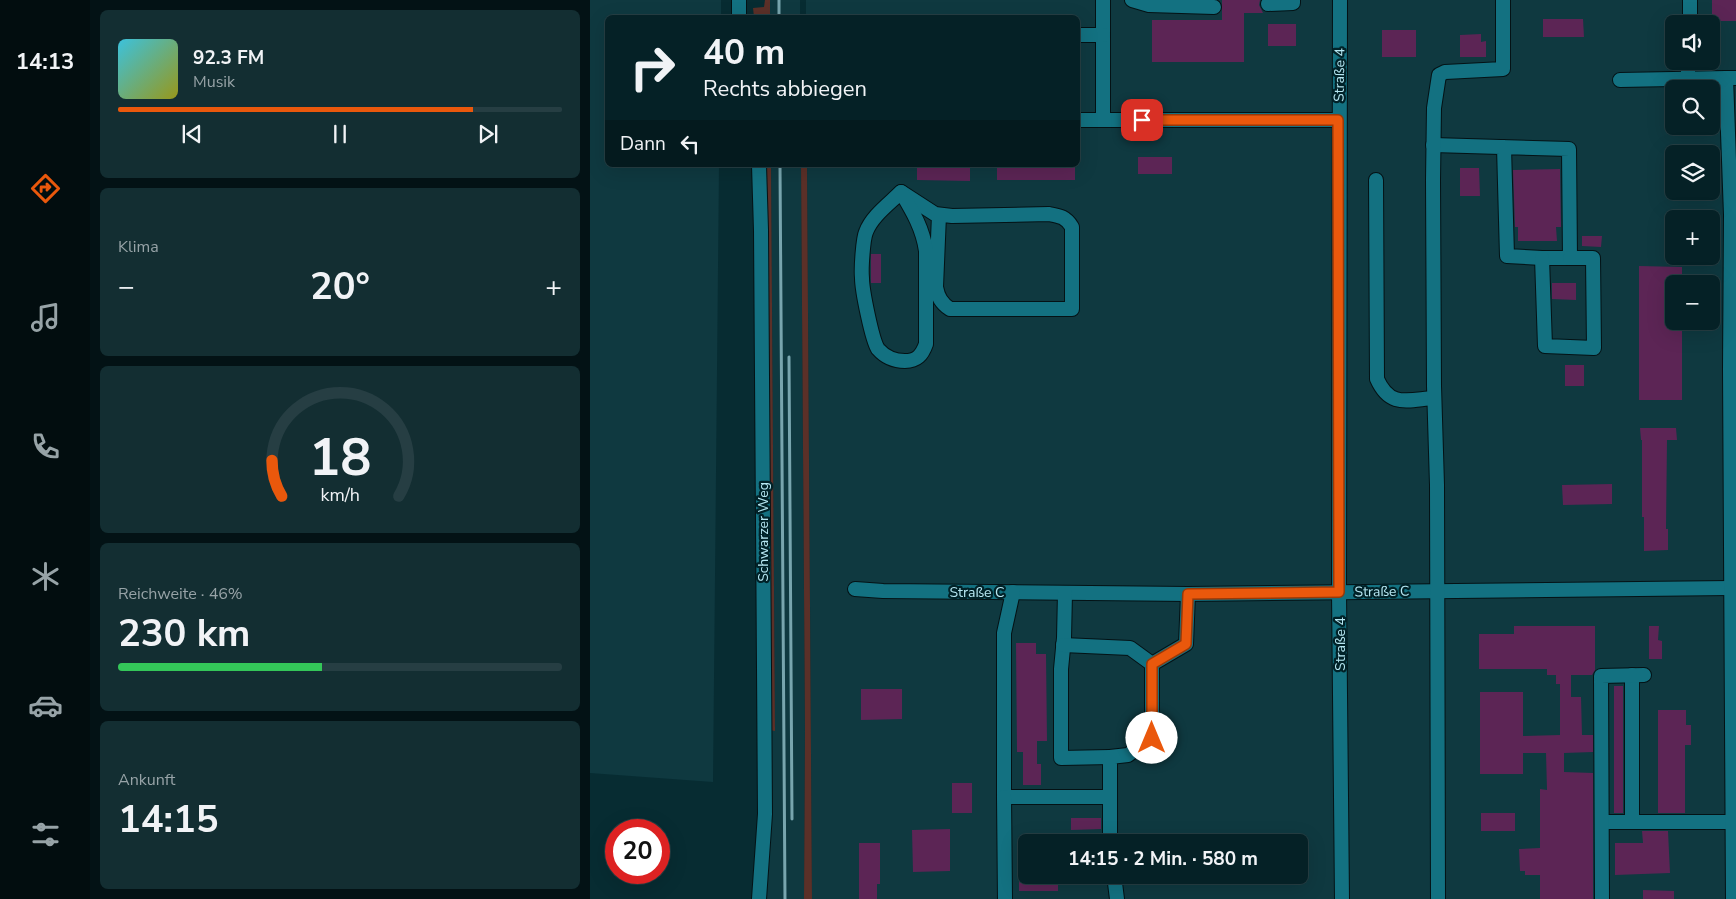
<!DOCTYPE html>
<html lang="de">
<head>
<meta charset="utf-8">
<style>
	:root { --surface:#052126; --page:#132e32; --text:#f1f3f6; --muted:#97a3a7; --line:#263e43; --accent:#ea580c }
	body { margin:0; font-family:"Nunito Sans",sans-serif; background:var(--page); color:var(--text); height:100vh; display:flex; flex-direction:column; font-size:19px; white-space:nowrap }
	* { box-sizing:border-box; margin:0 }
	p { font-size:16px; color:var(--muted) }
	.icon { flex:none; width:28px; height:28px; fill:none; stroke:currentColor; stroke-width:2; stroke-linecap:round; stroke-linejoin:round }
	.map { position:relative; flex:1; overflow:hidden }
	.drawer { display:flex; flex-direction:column; gap:10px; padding:10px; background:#031215; width:500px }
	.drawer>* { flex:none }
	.banner { position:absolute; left:15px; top:15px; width:475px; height:152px; border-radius:8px; box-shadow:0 5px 20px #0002,0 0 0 1px var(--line); background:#052126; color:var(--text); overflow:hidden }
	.tools { position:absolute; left:1075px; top:15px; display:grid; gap:10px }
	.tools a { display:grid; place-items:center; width:55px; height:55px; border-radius:8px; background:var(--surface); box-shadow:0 5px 20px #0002,0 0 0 1px var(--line); font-size:25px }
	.speed { position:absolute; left:15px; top:819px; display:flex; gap:10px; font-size:25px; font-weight:700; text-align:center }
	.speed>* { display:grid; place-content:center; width:65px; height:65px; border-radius:50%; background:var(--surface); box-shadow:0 5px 20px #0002,0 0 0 1px var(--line); line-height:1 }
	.speed .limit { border:8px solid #d22; background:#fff; color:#111 }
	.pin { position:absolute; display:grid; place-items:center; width:42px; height:42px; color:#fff; margin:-21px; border-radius:10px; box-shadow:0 2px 8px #0006 }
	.me { position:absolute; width:55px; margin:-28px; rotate:0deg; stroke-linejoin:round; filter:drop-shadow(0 0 4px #0008) }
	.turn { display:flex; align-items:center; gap:18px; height:105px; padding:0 15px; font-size:22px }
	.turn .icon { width:65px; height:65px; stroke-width:2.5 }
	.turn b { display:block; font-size:35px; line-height:42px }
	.then { display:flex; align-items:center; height:48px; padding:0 15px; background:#0003; gap:10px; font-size:19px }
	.big { font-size:38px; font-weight:700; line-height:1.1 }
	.drawer .card { flex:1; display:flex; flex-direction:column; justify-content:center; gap:8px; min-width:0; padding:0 18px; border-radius:8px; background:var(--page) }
	.drawer .dial { align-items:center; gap:0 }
	.dial svg { height:130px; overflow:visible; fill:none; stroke:var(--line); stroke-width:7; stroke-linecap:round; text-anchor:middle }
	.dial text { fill:var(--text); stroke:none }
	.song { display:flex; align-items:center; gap:15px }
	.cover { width:60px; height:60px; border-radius:8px; background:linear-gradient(135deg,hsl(190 70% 55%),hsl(60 70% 35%)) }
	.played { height:5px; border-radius:2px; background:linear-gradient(90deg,var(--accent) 80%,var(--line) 80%) }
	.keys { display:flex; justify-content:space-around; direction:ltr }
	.heat { display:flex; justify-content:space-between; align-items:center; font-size:28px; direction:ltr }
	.charge { height:8px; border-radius:4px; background:linear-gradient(90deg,#34c759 46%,var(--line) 0) }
	.trip { position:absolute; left:428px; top:834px; width:290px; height:50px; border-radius:8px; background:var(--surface); box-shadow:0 5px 20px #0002,0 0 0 1px var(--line); font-weight:700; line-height:50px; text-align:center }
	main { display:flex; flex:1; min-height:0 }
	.tab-bar { display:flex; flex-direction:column; width:90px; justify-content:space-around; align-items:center; background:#020d0f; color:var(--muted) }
	.tab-bar .icon { width:35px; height:35px }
	.tab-bar .current { color:var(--accent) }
	.tab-bar b { font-size:22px; color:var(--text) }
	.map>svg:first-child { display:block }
	.built { fill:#0f3940; fill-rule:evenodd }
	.green { fill:#5b3028 }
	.building { fill:#5c2555 }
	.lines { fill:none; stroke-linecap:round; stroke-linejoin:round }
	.minor-casing { stroke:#041215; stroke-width:16 }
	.minor { stroke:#137181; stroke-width:14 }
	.rail { stroke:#78a5ae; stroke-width:3 }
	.route-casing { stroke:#983908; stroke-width:12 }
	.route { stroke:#ea580c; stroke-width:9 }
	.labels { text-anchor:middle; stroke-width:4.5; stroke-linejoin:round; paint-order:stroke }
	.street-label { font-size:14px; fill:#b6e7f2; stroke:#002228 }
</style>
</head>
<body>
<main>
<nav class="tab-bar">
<b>14:13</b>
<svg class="icon current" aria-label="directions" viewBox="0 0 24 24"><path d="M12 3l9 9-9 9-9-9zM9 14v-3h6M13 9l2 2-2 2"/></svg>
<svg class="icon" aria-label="music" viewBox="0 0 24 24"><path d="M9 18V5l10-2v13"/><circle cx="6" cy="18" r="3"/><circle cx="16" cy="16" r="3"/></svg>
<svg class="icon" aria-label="phone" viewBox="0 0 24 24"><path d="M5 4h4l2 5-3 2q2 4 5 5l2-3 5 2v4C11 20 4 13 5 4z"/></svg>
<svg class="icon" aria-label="climate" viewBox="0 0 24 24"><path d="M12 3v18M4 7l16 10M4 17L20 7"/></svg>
<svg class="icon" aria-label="car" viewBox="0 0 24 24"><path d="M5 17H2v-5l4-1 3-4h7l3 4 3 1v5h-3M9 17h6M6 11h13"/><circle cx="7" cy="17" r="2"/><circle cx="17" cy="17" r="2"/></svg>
<svg class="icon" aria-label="filters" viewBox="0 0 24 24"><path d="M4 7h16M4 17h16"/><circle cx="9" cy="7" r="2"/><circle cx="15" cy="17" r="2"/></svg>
</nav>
<section class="drawer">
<div class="card">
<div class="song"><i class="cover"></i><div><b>92.3 FM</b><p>Musik</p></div></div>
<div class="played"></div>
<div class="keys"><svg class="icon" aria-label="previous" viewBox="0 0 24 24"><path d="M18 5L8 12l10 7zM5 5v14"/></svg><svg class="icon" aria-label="pause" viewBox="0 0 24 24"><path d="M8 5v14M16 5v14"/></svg><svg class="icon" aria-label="next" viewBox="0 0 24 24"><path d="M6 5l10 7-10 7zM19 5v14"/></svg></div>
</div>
<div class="card"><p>Klima</p>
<div class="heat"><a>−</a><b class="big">20°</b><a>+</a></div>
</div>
<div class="card dial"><svg viewBox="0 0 100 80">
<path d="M14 69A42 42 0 1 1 86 69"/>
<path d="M14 69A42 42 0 0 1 8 47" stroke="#ea580c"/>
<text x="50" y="56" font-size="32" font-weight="700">18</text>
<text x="50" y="72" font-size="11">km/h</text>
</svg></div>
<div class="card"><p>Reichweite · 46%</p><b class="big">230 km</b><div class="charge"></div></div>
<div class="card"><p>Ankunft</p><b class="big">14:15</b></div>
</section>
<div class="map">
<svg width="1146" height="899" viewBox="0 0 1146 899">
	<rect width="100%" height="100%" fill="#072c32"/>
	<!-- built -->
	<g class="built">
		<path d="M0 0H131V17L18 18V165H129L123 782 0 773Z"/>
		<rect x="180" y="0" width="30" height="17"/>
		<path d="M216 0H1146V899H222L217 165H488V18L216 17ZM1084 24H1121V61H1084ZM1084 89H1121V126H1084ZM1084 154H1121V191H1084ZM1084 219H1121V256H1084ZM1084 284H1121V321H1084ZM436 842H709V875H436Z"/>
		<path d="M181 165H211L215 731 214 899H176L179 730H185Z"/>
	</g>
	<!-- green -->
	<g class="green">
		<path d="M175 0H180V17H164L163 8 174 7Z"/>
		<path d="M175 165H181L185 731 179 730Z"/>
		<path d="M211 165H217L222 899H214L215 731Z"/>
	</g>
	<!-- building -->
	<g class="building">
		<path d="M632 0H670L669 5 673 13H654V62H562V20H632Z"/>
		<rect x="1122" y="0" width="24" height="21"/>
		<path d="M953 19H993L994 37H953Z"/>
		<rect x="678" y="24" width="28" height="22"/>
		<rect x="792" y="30" width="34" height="27"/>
		<path d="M891 34V42L896 41V57H870V35Z"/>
		<rect x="548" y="157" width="34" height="17"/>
		<path d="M327 165H380V181L327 180Z"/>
		<rect x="407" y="165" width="78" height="15"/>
		<path d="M870 168H889L890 196H870Z"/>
		<path d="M970 169 971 227H966L967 241H928V227H925L923 170Z"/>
		<path d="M992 236H1012L1011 247 992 246Z"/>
		<rect x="281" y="254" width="10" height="29"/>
		<path d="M1049 266 1092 267V284H1084V321H1092V400H1049Z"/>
		<path d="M962 283H986V300L962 299Z"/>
		<rect x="975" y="365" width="19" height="21"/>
		<path d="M1050 428H1086L1087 440H1077L1076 529H1078V550L1054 551V517H1052V440H1051Z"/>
		<path d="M1022 484V504L973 505 972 485Z"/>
		<path d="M924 626H1005V670L1002 675H981V697H991L992 735H1003V752L974 753V772L1003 773V899H950V875H935V871H930L929 849 950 848V789L957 790 956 753H933V774H890V692H933V736L970 735V684H966V675H957V669H889V634H924Z"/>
		<path d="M1059 626H1069L1068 640 1072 641V659H1059Z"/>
		<path d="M426 643H446V654H456L457 741H447V764H451V785H433V752H427Z"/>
		<rect x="1024" y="686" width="9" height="127"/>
		<path d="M271 689H312V719L271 720Z"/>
		<path d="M1068 710H1096V725H1101V745H1095V813H1068Z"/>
		<rect x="362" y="783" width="20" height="30"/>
		<rect x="891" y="813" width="34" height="18"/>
		<path d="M481 818H511V829L481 830Z"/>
		<path d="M360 829V871L323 872 322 830Z"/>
		<path d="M1052 831H1078L1080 873 1025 875V843H1053Z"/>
		<path d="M269 843H290V884H287V899H269Z"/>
		<rect x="429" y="875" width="39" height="16"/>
		<path d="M1053 890 1084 891V899H1053Z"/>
	</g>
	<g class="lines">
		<defs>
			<g id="minor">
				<path d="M149 0V18"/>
				<path d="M513 0V120"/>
				<path d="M542 0 559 5 624 7"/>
				<path d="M750 0 749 592 752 899"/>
				<path d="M678 4 703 3V0"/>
				<path d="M1100 24V0"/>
				<path d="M488 35H513"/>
				<path d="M1098 79V61"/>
				<path d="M1030 80 1136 78"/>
				<path d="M488 120H748"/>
				<path d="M843 145 979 149 980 258H952L917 256 914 147"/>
				<path d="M786 180 787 379C800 408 817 400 844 398"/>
				<path d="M311 192 345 214 362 216 459 214C470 216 476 217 482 227V309H360C351 303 348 297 346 287L349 215"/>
				<path d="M311 192C323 212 333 229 336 251V344C332 355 327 361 315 361 304 361 295 357 288 349 282 340 272 290 272 278 271 269 273 239 276 232 282 216 299 204 311 192Z"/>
				<path d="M952 258 955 346 1004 348 1003 258H980"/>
				<path d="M265 589 293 591 598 594 1141 588"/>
				<path d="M423 592 414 633V797H520"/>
				<path d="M475 593 474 638 471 669V758L520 757"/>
				<path d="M473 645 540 648 562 664"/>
				<path d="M1042 675V822"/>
				<path d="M414 797 415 899"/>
				<path d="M1012 822H1142"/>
				<path d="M520 842V757L538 755 562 737V664L596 644 598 594"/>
				<path d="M524 875 527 899"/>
				<path d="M169 899 175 814 171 230 169 165"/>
				<path d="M848 899 847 485 844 386 843 180 844 108 849 75 855 72 913 69V0"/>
				<path d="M1012 899 1011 676 1054 675"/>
				<path d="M1143 899 1140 369 1141 215 1136 78H1146"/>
			</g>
		</defs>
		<!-- minor casing -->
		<use href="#minor" class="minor-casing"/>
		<!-- minor -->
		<use href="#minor" class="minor"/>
		<!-- rail -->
		<g class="rail">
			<path d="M189 0V18"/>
			<path d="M190 165 195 899"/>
			<path d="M199 357 202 819"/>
		</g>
	</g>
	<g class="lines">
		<defs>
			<path id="route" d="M552 120H748L749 592 598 594 596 644 562 664V738"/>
		</defs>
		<!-- route casing -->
		<use href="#route" class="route-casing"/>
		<!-- route -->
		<use href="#route" class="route"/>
	</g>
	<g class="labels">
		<!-- street labels -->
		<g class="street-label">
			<text transform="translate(749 75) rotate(-89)" y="5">Straße 4</text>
			<text transform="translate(173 532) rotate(-90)" y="5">Schwarzer Weg</text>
			<text transform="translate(792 591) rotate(-1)" y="5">Straße C</text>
			<text x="387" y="597">Straße C</text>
			<text transform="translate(750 644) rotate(-90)" y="5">Straße 4</text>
		</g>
	</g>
</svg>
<div class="tools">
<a><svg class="icon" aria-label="sound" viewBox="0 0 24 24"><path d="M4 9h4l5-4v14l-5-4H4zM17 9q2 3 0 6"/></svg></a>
<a><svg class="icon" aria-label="search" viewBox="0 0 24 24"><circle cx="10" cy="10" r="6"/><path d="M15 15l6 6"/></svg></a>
<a><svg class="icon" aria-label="layers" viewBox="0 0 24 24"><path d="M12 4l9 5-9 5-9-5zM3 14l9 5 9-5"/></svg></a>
<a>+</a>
<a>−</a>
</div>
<div class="speed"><div class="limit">20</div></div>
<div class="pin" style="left:552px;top:120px;background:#d93025"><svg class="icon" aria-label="arrive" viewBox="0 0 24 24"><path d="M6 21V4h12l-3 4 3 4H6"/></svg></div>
<svg class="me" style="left:562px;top:738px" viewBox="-20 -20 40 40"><circle r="19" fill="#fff"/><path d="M0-13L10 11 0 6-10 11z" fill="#ea580c"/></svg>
<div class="trip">14:15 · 2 Min. · 580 m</div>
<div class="banner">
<div class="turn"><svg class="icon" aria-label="right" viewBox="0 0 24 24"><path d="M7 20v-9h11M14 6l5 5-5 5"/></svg><div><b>40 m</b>Rechts abbiegen</div></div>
<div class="then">Dann<svg class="icon" aria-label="left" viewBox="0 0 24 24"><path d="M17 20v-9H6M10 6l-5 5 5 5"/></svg></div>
</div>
</div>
</main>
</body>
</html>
